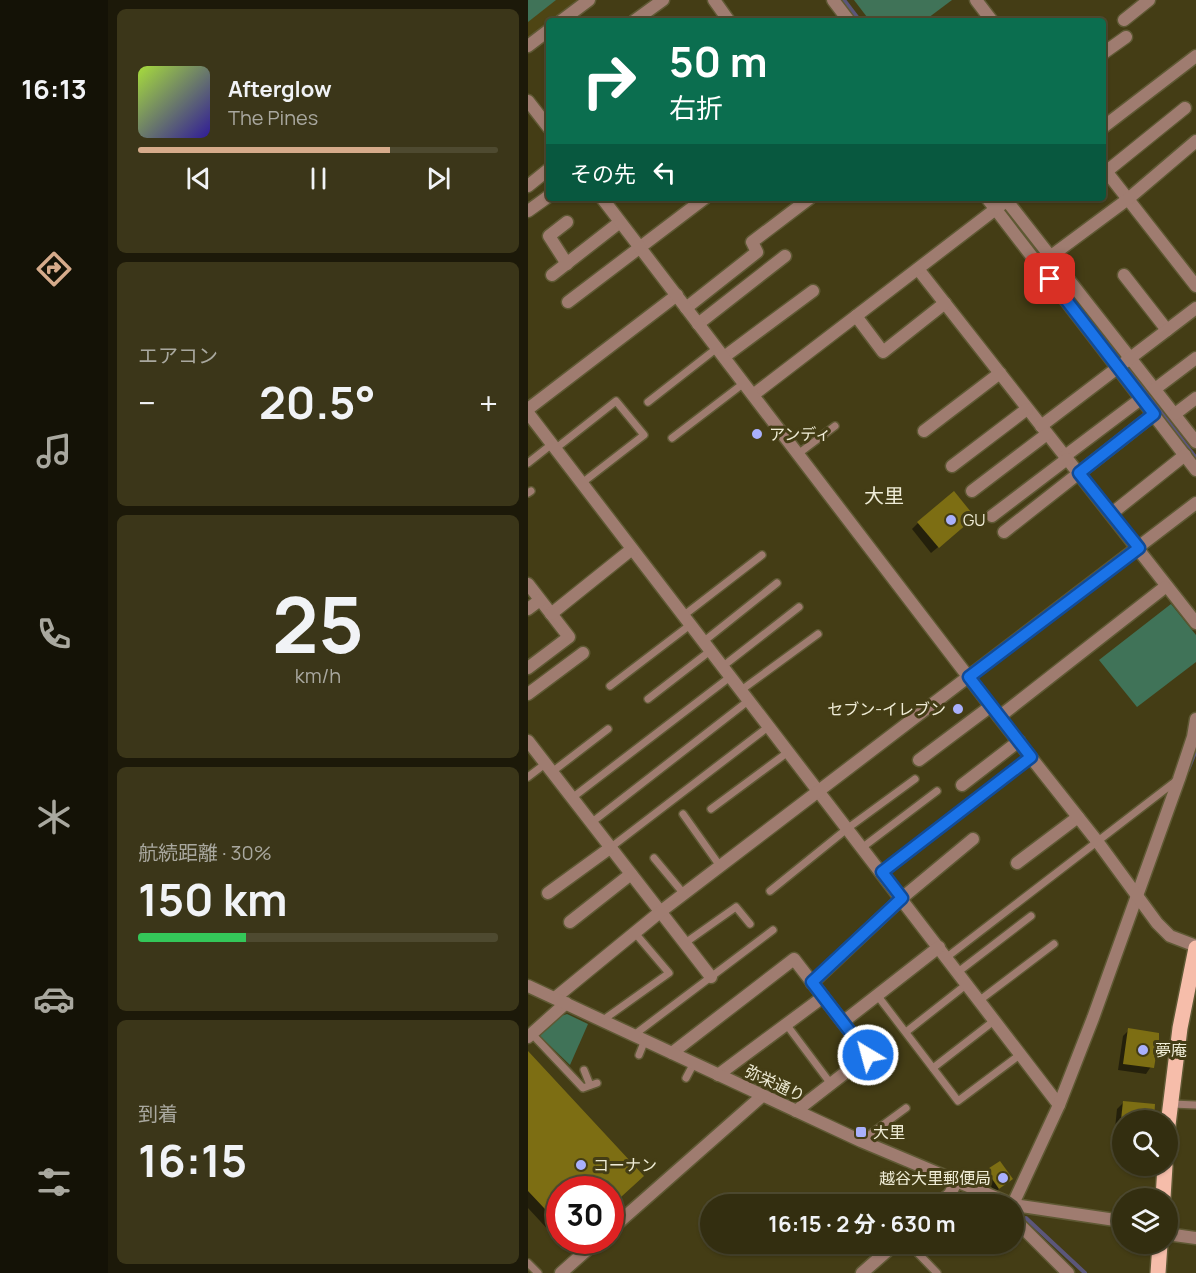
<!DOCTYPE html>
<html lang="ja">
<head>
<meta charset="utf-8">
<style>
	:root { --surface:#332e10; --page:#3b3619; --text:#f1f3f6; --muted:#a9a89f; --line:#4e4a30; --accent:#d6ab8b }
	body { margin:0; font-family:Manrope,"Noto Sans JP",sans-serif; background:var(--page); color:var(--text); height:100vh; display:flex; flex-direction:column; font-size:22px; white-space:nowrap }
	* { box-sizing:border-box; margin:0 }
	p { font-size:20px; color:var(--muted) }
	.icon { flex:none; width:33px; height:33px; fill:none; stroke:currentColor; stroke-width:2; stroke-linecap:round; stroke-linejoin:round }
	.map { position:relative; flex:1; overflow:hidden }
	.details { display:flex; flex-direction:column; gap:9px; padding:9px; background:#1c1909; width:420px }
	.details>* { flex:none }
	.hud { position:absolute; left:18px; top:18px; width:560px; height:183px; border-radius:6px; box-shadow:0 2px 4px #0004,0 0 0 2px var(--line); background:#0b6e4f; color:#fff; overflow:hidden }
	.buttons { position:absolute; left:584px; top:1110px; display:grid; gap:12px }
	.buttons a { display:grid; place-items:center; width:66px; height:66px; border-radius:50%; background:var(--surface); box-shadow:0 2px 4px #0004,0 0 0 2px var(--line); font-size:30px }
	.speed { position:absolute; left:18px; top:1176px; display:flex; gap:12px; font-size:30px; font-weight:700; text-align:center }
	.speed>* { display:grid; place-content:center; width:78px; height:78px; border-radius:50%; background:var(--surface); box-shadow:0 2px 4px #0004,0 0 0 2px var(--line); line-height:1 }
	.speed .limit { border:9px solid #d22; background:#fff; color:#111 }
	.pin { position:absolute; display:grid; place-items:center; width:51px; height:51px; color:#fff; margin:-26px; border-radius:12px; box-shadow:0 3px 9px #0006 }
	.me { position:absolute; width:66px; margin:-33px; rotate:323deg; stroke-linejoin:round; filter:drop-shadow(0 0 4px #0008) }
	.turn { display:flex; align-items:center; gap:21px; height:126px; padding:0 24px; font-size:27px }
	.turn .icon { width:78px; height:78px; stroke-width:2.5 }
	.turn b { display:block; font-size:42px; line-height:51px }
	.then { display:flex; align-items:center; height:57px; padding:0 24px; background:#0003; gap:12px; font-size:22px }
	.big { font-size:45px; font-weight:700; line-height:1.1 }
	.details .tile { flex:1; display:flex; flex-direction:column; justify-content:center; gap:9px; min-width:0; padding:0 21px; border-radius:9px; background:var(--page) }
	.details .dial { align-items:center; gap:0 }
	.dial b { font-size:78px; line-height:1 }
	.song { display:flex; align-items:center; gap:18px }
	.cover { width:72px; height:72px; border-radius:9px; background:linear-gradient(135deg,hsl(80 70% 55%),hsl(250 70% 35%)) }
	.played { height:6px; border-radius:3px; background:linear-gradient(90deg,var(--accent) 70%,var(--line) 70%) }
	.keys { display:flex; justify-content:space-around; direction:ltr }
	.heat { display:flex; justify-content:space-between; align-items:center; font-size:33px; direction:ltr }
	.charge { height:9px; border-radius:4px; background:linear-gradient(90deg,#34c759 30%,var(--line) 0) }
	.trip { position:absolute; left:172px; top:1194px; width:324px; height:60px; border-radius:30px; background:var(--surface); box-shadow:0 2px 4px #0004,0 0 0 2px var(--line); font-weight:700; line-height:60px; text-align:center }
	main { display:flex; flex:1; min-height:0 }
	.tabs { display:flex; flex-direction:column; width:108px; justify-content:space-around; align-items:center; background:#141206; color:var(--muted) }
	.tabs .icon { width:42px; height:42px }
	.tabs .active { color:var(--accent) }
	.tabs b { font-size:27px; color:var(--text) }
	.map>svg:first-child { display:block }
	.built { fill:#4e4514 }
	.green { fill:#407358 }
	.shadow { fill:#0007 }
	.lines { fill:none; stroke-linecap:round; stroke-linejoin:round }
	.stream { stroke:#5b567a; stroke-width:4 }
	.building { fill:#7d6e13 }
	.service-casing { stroke:#5f5934; stroke-width:10 }
	.minor-casing { stroke:#5f5934; stroke-width:15 }
	.tertiary-casing { stroke:#5f5934; stroke-width:15 }
	.primary-casing { stroke:#5f5934; stroke-width:18 }
	.service { stroke:#9f7c70; stroke-width:7 }
	.minor { stroke:#9f7c70; stroke-width:12 }
	.tertiary { stroke:#9f7c70; stroke-width:12 }
	.primary { stroke:#f6bdaa; stroke-width:15 }
	.route-casing { stroke:#114b97; stroke-width:15 }
	.route { stroke:#1a73e8; stroke-width:10 }
	.poi-dot { fill:#a9b0fc; stroke:#443d15; stroke-width:2 }
	.labels { text-anchor:middle; stroke-width:6; stroke-linejoin:round; paint-order:stroke }
	.poi-label { font-size:16px; fill:#efecd6; stroke:#443d15; text-anchor:start }
	.street-label { font-size:16px; fill:#efecd6; stroke:#443d15 }
	.quarter-label { font-size:20px; fill:#efecd6; stroke:#443d15 }
</style>
</head>
<body>
<main>
<nav class="tabs">
<b>16:13</b>
<svg class="icon active" aria-label="directions" viewBox="0 0 24 24"><path d="M12 3l9 9-9 9-9-9zM9 14v-3h6M13 9l2 2-2 2"/></svg>
<svg class="icon" aria-label="music" viewBox="0 0 24 24"><path d="M9 18V5l10-2v13"/><circle cx="6" cy="18" r="3"/><circle cx="16" cy="16" r="3"/></svg>
<svg class="icon" aria-label="phone" viewBox="0 0 24 24"><path d="M5 4h4l2 5-3 2q2 4 5 5l2-3 5 2v4C11 20 4 13 5 4z"/></svg>
<svg class="icon" aria-label="climate" viewBox="0 0 24 24"><path d="M12 3v18M4 7l16 10M4 17L20 7"/></svg>
<svg class="icon" aria-label="car" viewBox="0 0 24 24"><path d="M5 17H2v-5l4-1 3-4h7l3 4 3 1v5h-3M9 17h6M6 11h13"/><circle cx="7" cy="17" r="2"/><circle cx="17" cy="17" r="2"/></svg>
<svg class="icon" aria-label="filters" viewBox="0 0 24 24"><path d="M4 7h16M4 17h16"/><circle cx="9" cy="7" r="2"/><circle cx="15" cy="17" r="2"/></svg>
</nav>
<section class="details">
<div class="tile">
<div class="song"><i class="cover"></i><div><b>Afterglow</b><p>The Pines</p></div></div>
<div class="played"></div>
<div class="keys"><svg class="icon" aria-label="previous" viewBox="0 0 24 24"><path d="M18 5L8 12l10 7zM5 5v14"/></svg><svg class="icon" aria-label="pause" viewBox="0 0 24 24"><path d="M8 5v14M16 5v14"/></svg><svg class="icon" aria-label="next" viewBox="0 0 24 24"><path d="M6 5l10 7-10 7zM19 5v14"/></svg></div>
</div>
<div class="tile"><p>エアコン</p>
<div class="heat"><a>−</a><b class="big">20.5°</b><a>+</a></div>
</div>
<div class="tile dial"><b>25</b><p>km/h</p></div>
<div class="tile"><p>航続距離 · 30%</p><b class="big">150 km</b><div class="charge"></div></div>
<div class="tile"><p>到着</p><b class="big">16:15</b></div>
</section>
<div class="map">
<svg width="668" height="1273" viewBox="0 0 668 1273">
	<rect width="100%" height="100%" fill="#443d15"/>
	<!-- built -->
	<path class="built" d="M0 0H57L29 21H21V27L0 44Z"/>
	<!-- green -->
	<g class="green">
		<path d="M0 0H28L0 22Z"/>
		<path d="M326 0H424L396 21H342Z"/>
		<path d="M643 604 668 635V662L609 707 571 660Z"/>
		<path d="M39 1014 60 1024 42 1065 11 1035 30 1017Z"/>
	</g>
	<!-- shadow -->
	<g class="shadow">
		<path d="M390 523H439L403 553 384 529Z"/>
		<path d="M601 1030 630 1056 618 1074 590 1070 595 1036Z"/>
		<path d="M0 1053 82 1190H32V1240H45L37 1248 0 1208Z"/>
		<path d="M596 1102 626 1105 624 1120H594V1139L586 1138 589 1109Z"/>
		<path d="M471 1163 479 1183 467 1192 455 1175Z"/>
	</g>
	<g class="lines">
		<!-- stream -->
		<g class="stream">
			<path d="M316 0 332 21"/>
			<path d="M469 198 668 458"/>
			<path d="M660 770 668 750"/>
			<path d="M498 1218 557 1273"/>
		</g>
	</g>
	<!-- building -->
	<g class="building">
		<path d="M426 491 447 517 411 548 389 522Z"/>
		<path d="M600 1028 631 1033V1056H628L626 1068 595 1064Z"/>
		<path d="M0 1051 116 1176 82 1207V1190H32V1225L0 1191Z"/>
		<path d="M595 1101 627 1104 626 1120H593Z"/>
		<path d="M472 1161 485 1179 471 1189 458 1170Z"/>
	</g>
	<g class="lines">
		<defs>
			<g id="service">
				<path d="M120 402 189 348"/>
				<path d="M144 438 216 383"/>
				<path d="M27 449 88 401 116 435 54 483"/>
				<path d="M270 454 307 426"/>
				<path d="M0 463 24 444"/>
				<path d="M0 493 3 491"/>
				<path d="M155 616 234 555"/>
				<path d="M175 642 249 583"/>
				<path d="M194 667 271 607"/>
				<path d="M82 686 162 625"/>
				<path d="M212 691 290 634"/>
				<path d="M120 699 182 651"/>
				<path d="M24 772 80 729"/>
				<path d="M0 777 17 764"/>
				<path d="M44 798 202 677"/>
				<path d="M183 809 260 752"/>
				<path d="M155 814 192 866"/>
				<path d="M63 823 220 701"/>
				<path d="M335 847 409 791"/>
				<path d="M82 848 240 727"/>
				<path d="M126 858 156 894"/>
				<path d="M354 872 503 757"/>
				<path d="M242 891 320 828 387 779"/>
				<path d="M157 943 208 907 222 924"/>
				<path d="M419 957 648 781"/>
				<path d="M430 972 503 916"/>
				<path d="M349 995 430 1101 493 1054"/>
				<path d="M452 1000 526 944"/>
				<path d="M75 1020 141 973 107 933"/>
				<path d="M258 1024 303 1084"/>
				<path d="M378 1032 439 984"/>
				<path d="M4 1034 55 1088 69 1083"/>
				<path d="M106 1035 245 930"/>
				<path d="M111 1055 117 1040"/>
				<path d="M405 1068 467 1020"/>
				<path d="M56 1070 62 1085"/>
				<path d="M158 1078 166 1063"/>
				<path d="M644 1104 668 1105"/>
				<path d="M333 1141 378 1108"/>
				<path d="M381 1244 409 1273"/>
				<path d="M0 1263 10 1273"/>
			</g>
			<g id="minor">
				<path d="M186 0 201 21"/>
				<path d="M305 0 321 21"/>
				<path d="M448 0 464 21"/>
				<path d="M596 20 621 0"/>
				<path d="M33 21 61 0"/>
				<path d="M106 21 135 0"/>
				<path d="M0 46 21 30"/>
				<path d="M574 54 598 37"/>
				<path d="M574 128 668 56"/>
				<path d="M574 166 668 286"/>
				<path d="M579 171 657 108"/>
				<path d="M0 186 21 169"/>
				<path d="M459 198 668 470"/>
				<path d="M479 201 668 442"/>
				<path d="M0 211 21 196"/>
				<path d="M523 256 600 199 668 141"/>
				<path d="M39 264 21 236 39 222"/>
				<path d="M390 269 668 623"/>
				<path d="M24 275 92 222"/>
				<path d="M596 275 639 330"/>
				<path d="M40 302 177 198"/>
				<path d="M158 308 229 252 224 242 282 198"/>
				<path d="M328 316 355 352 417 303"/>
				<path d="M170 324 257 256"/>
				<path d="M196 357 285 291"/>
				<path d="M627 389 668 358"/>
				<path d="M225 395 482 198"/>
				<path d="M0 409 149 295"/>
				<path d="M0 413 531 1105"/>
				<path d="M647 414 668 398"/>
				<path d="M513 426 668 308"/>
				<path d="M396 431 472 373"/>
				<path d="M537 456 614 398"/>
				<path d="M424 466 499 409"/>
				<path d="M444 491 519 434"/>
				<path d="M583 514 657 455"/>
				<path d="M464 516 539 459"/>
				<path d="M476 532 626 414"/>
				<path d="M0 584 41 637 0 668"/>
				<path d="M0 609 12 600"/>
				<path d="M23 614 104 549"/>
				<path d="M0 694 55 653"/>
				<path d="M471 717 637 587"/>
				<path d="M0 741 183 977"/>
				<path d="M391 760 463 706"/>
				<path d="M434 785 491 741"/>
				<path d="M489 863 550 817"/>
				<path d="M20 893 82 848"/>
				<path d="M42 922 103 874"/>
				<path d="M284 983 374 898 445 839"/>
				<path d="M27 998 132 912 668 503"/>
				<path d="M315 1022 411 947"/>
				<path d="M0 1037 38 1003"/>
				<path d="M144 1053 266 959 340 1055 268 1111"/>
				<path d="M190 1075 295 997"/>
				<path d="M410 1204 422 1194 428 1182"/>
				<path d="M485 1204 531 1105 565 1018 651 779 665 737 668 719"/>
				<path d="M486 1219 540 1273"/>
				<path d="M82 1230 234 1096"/>
				<path d="M639 1234 668 1238"/>
				<path d="M33 1273 70 1240"/>
				<path d="M334 1273 367 1244"/>
			</g>
			<g id="tertiary">
				<path d="M0 101 21 128"/>
				<path d="M74 198 471 717 569 841 629 923 642 936 668 946"/>
				<path d="M0 986 333 1141 483 1204"/>
				<path d="M486 1205 594 1221"/>
			</g>
			<g id="primary">
				<path d="M639 1133 652 1028 668 948"/>
				<path d="M635 1198 637 1166"/>
				<path d="M630 1273 632 1244"/>
			</g>
		</defs>
		<!-- service casing -->
		<use href="#service" class="service-casing"/>
		<!-- minor casing -->
		<use href="#minor" class="minor-casing"/>
		<!-- tertiary casing -->
		<use href="#tertiary" class="tertiary-casing"/>
		<!-- primary casing -->
		<use href="#primary" class="primary-casing"/>
		<!-- service -->
		<use href="#service" class="service"/>
		<!-- minor -->
		<use href="#minor" class="minor"/>
		<!-- tertiary -->
		<use href="#tertiary" class="tertiary"/>
		<!-- primary -->
		<use href="#primary" class="primary"/>
	</g>
	<g class="lines">
		<defs>
			<path id="route" d="M340 1055 284 982 374 898 354 872 503 757 441 677 611 548 551 473 626 414 522 279"/>
		</defs>
		<!-- route casing -->
		<use href="#route" class="route-casing"/>
		<!-- route -->
		<use href="#route" class="route"/>
	</g>
	<!-- markers -->
	<g class="poi-dot">
		<circle cx="229" cy="434" r="6"/>
		<circle cx="423" cy="520" r="6"/>
		<circle cx="430" cy="709" r="6"/>
		<circle cx="615" cy="1050" r="6"/>
		<rect x="327" y="1126" width="12" height="12" rx="3"/>
		<circle cx="53" cy="1165" r="6"/>
		<circle cx="475" cy="1178" r="6"/>
	</g>
	<g class="labels">
		<!-- poi labels -->
		<g class="poi-label">
			<text x="241" y="440">アンディ</text>
			<text x="435" y="526">GU</text>
			<text x="418" y="715" text-anchor="end">セブン-イレブン</text>
			<text x="627" y="1056">夢庵</text>
			<text x="345" y="1138">大里</text>
			<text x="65" y="1171">コーナン</text>
			<text x="463" y="1184" text-anchor="end">越谷大里郵便局</text>
		</g>
		<!-- street labels -->
		<g class="street-label">
			<text transform="translate(247 1083) rotate(25)" y="6">弥栄通り</text>
		</g>
		<!-- quarter labels -->
		<g class="quarter-label">
			<text x="356" y="503">大里</text>
		</g>
	</g>
</svg>
<div class="buttons">
<a><svg class="icon" aria-label="search" viewBox="0 0 24 24"><circle cx="10" cy="10" r="6"/><path d="M15 15l6 6"/></svg></a>
<a><svg class="icon" aria-label="layers" viewBox="0 0 24 24"><path d="M12 4l9 5-9 5-9-5zM3 14l9 5 9-5"/></svg></a>
</div>
<div class="speed"><div class="limit">30</div></div>
<div class="pin" style="left:522px;top:279px;background:#d93025"><svg class="icon" aria-label="arrive" viewBox="0 0 24 24"><path d="M6 21V4h12l-3 4 3 4H6"/></svg></div>
<svg class="me" style="left:340px;top:1055px" viewBox="-20 -20 40 40"><circle r="17" fill="#1a73e8" stroke="#fff" stroke-width="3"/><path d="M0-11L8 9 0 5-8 9z" fill="#fff"/></svg>
<div class="trip">16:15 · 2 分 · 630 m</div>
<div class="hud">
<div class="turn"><svg class="icon" aria-label="right" viewBox="0 0 24 24"><path d="M7 20v-9h11M14 6l5 5-5 5"/></svg><div><b>50 m</b>右折</div></div>
<div class="then">その先<svg class="icon" aria-label="left" viewBox="0 0 24 24"><path d="M17 20v-9H6M10 6l-5 5 5 5"/></svg></div>
</div>
</div>
</main>
</body>
</html>
